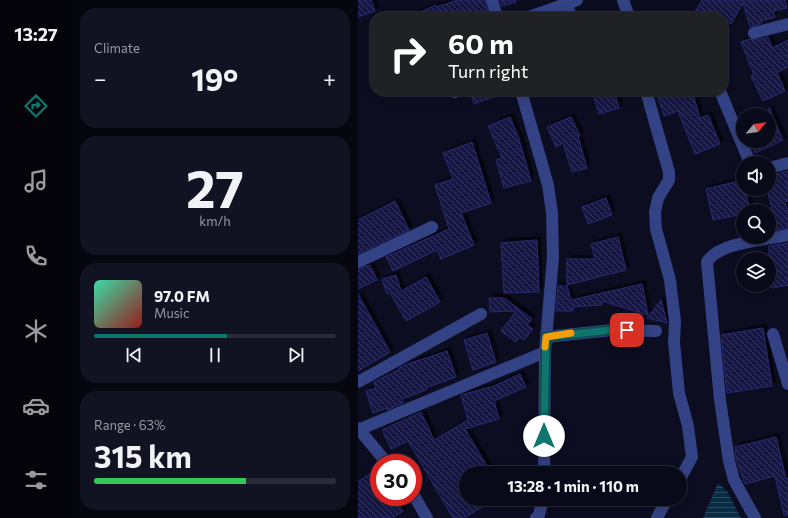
<!DOCTYPE html>
<html lang="en">
<head>
<meta charset="utf-8">
<style>
	:root { --surface:#090a19; --page:#121322; --text:#f1f3f6; --muted:#999aa2; --line:#292b38; --accent:#0f766e }
	body { margin:0; font-family:Commissioner,sans-serif; background:var(--page); color:var(--text); height:100vh; display:flex; flex-direction:column; font-size:15px; white-space:nowrap }
	* { box-sizing:border-box; margin:0 }
	p { font-size:13px; color:var(--muted) }
	.icon { flex:none; width:22px; height:22px; fill:none; stroke:currentColor; stroke-width:2; stroke-linecap:round; stroke-linejoin:round }
	.map { position:relative; flex:1; overflow:hidden }
	.panel { display:flex; flex-direction:column; gap:8px; padding:8px; background:#05060e; width:286px }
	.panel>* { flex:none }
	.guide { position:absolute; left:12px; top:12px; width:358px; height:84px; border-radius:16px; box-shadow:0 2px 10px #0003,0 0 0 1px var(--line); background:#202124; color:#fff; overflow:hidden }
	.needle { width:26px; rotate:61deg }
	.controls { position:absolute; left:378px; top:108px; display:grid; gap:8px }
	.controls a { display:grid; place-items:center; width:40px; height:40px; border-radius:50%; background:var(--surface); box-shadow:0 2px 10px #0003,0 0 0 1px var(--line); font-size:20px }
	.speed { position:absolute; left:12px; top:454px; display:flex; gap:8px; font-size:20px; font-weight:700; text-align:center }
	.speed>* { display:grid; place-content:center; width:52px; height:52px; border-radius:50%; background:var(--surface); box-shadow:0 2px 10px #0003,0 0 0 1px var(--line); line-height:1 }
	.speed .limit { border:6px solid #d22; background:#fff; color:#111 }
	.pin { position:absolute; display:grid; place-items:center; width:34px; height:34px; color:#fff; margin:-17px; border-radius:8px; box-shadow:0 2px 6px #0006 }
	.me { position:absolute; width:44px; margin:-22px; rotate:0deg; stroke-linejoin:round; filter:drop-shadow(0 0 3px #0008) }
	.turn { display:flex; align-items:center; gap:14px; height:84px; padding:0 12px; font-size:18px }
	.turn .icon { width:52px; height:52px; stroke-width:2.5 }
	.turn b { display:block; font-size:28px; line-height:34px }
	.big { font-size:30px; font-weight:700; line-height:1.1 }
	.panel .card { flex:1; display:flex; flex-direction:column; justify-content:center; gap:6px; min-width:0; padding:0 14px; border-radius:16px; background:var(--page) }
	.panel .dial { align-items:center; gap:0 }
	.dial b { font-size:52px; line-height:1 }
	.song { display:flex; align-items:center; gap:12px }
	.cover { width:48px; height:48px; border-radius:6px; background:linear-gradient(135deg,hsl(160 70% 55%),hsl(0 70% 35%)) }
	.played { height:4px; border-radius:2px; background:linear-gradient(90deg,var(--accent) 55%,var(--line) 55%) }
	.keys { display:flex; justify-content:space-around; direction:ltr }
	.heat { display:flex; justify-content:space-between; align-items:center; font-size:22px; direction:ltr }
	.charge { height:6px; border-radius:3px; background:linear-gradient(90deg,#34c759 63%,var(--line) 0) }
	.trip { position:absolute; left:101px; top:466px; width:228px; height:40px; border-radius:20px; background:var(--surface); box-shadow:0 2px 10px #0003,0 0 0 1px var(--line); font-weight:700; line-height:40px; text-align:center }
	main { display:flex; flex:1; min-height:0 }
	.menu { display:flex; flex-direction:column; width:72px; justify-content:space-around; align-items:center; background:#04040a; color:var(--muted) }
	.menu .icon { width:28px; height:28px }
	.menu .active { color:var(--accent) }
	.menu b { font-size:18px; color:var(--text) }
	.map>svg:first-child { display:block }
	.water { fill:url(#water-rules) }
	.building { fill:url(#building-back-hatch); stroke:#272971; filter:url(#shadow) }
	.lines { fill:none; stroke-linecap:round; stroke-linejoin:round }
	.minor { stroke:#334284; stroke-width:12 }
	.route-casing { stroke:#0a4d48; stroke-width:10 }
	.route { stroke:#0f766e; stroke-width:7 }
	.slow { stroke:#f59e0b; stroke-width:7 }
</style>
</head>
<body>
<main>
<nav class="menu">
<b>13:27</b>
<svg class="icon active" aria-label="directions" viewBox="0 0 24 24"><path d="M12 3l9 9-9 9-9-9zM9 14v-3h6M13 9l2 2-2 2"/></svg>
<svg class="icon" aria-label="music" viewBox="0 0 24 24"><path d="M9 18V5l10-2v13"/><circle cx="6" cy="18" r="3"/><circle cx="16" cy="16" r="3"/></svg>
<svg class="icon" aria-label="phone" viewBox="0 0 24 24"><path d="M5 4h4l2 5-3 2q2 4 5 5l2-3 5 2v4C11 20 4 13 5 4z"/></svg>
<svg class="icon" aria-label="climate" viewBox="0 0 24 24"><path d="M12 3v18M4 7l16 10M4 17L20 7"/></svg>
<svg class="icon" aria-label="car" viewBox="0 0 24 24"><path d="M5 17H2v-5l4-1 3-4h7l3 4 3 1v5h-3M9 17h6M6 11h13"/><circle cx="7" cy="17" r="2"/><circle cx="17" cy="17" r="2"/></svg>
<svg class="icon" aria-label="filters" viewBox="0 0 24 24"><path d="M4 7h16M4 17h16"/><circle cx="9" cy="7" r="2"/><circle cx="15" cy="17" r="2"/></svg>
</nav>
<section class="panel">
<div class="card"><p>Climate</p>
<div class="heat"><a>−</a><b class="big">19°</b><a>+</a></div>
</div>
<div class="card dial"><b>27</b><p>km/h</p></div>
<div class="card">
<div class="song"><i class="cover"></i><div><b>97.0 FM</b><p>Music</p></div></div>
<div class="played"></div>
<div class="keys"><svg class="icon" aria-label="previous" viewBox="0 0 24 24"><path d="M18 5L8 12l10 7zM5 5v14"/></svg><svg class="icon" aria-label="pause" viewBox="0 0 24 24"><path d="M8 5v14M16 5v14"/></svg><svg class="icon" aria-label="next" viewBox="0 0 24 24"><path d="M6 5l10 7-10 7zM19 5v14"/></svg></div>
</div>
<div class="card"><p>Range · 63%</p><b class="big">315 km</b><div class="charge"></div></div>
</section>
<div class="map">
<svg width="430" height="518" viewBox="0 0 430 518">
	<defs>
		<pattern id="water-rules" width="6" height="5" patternUnits="userSpaceOnUse"><rect width="6" height="5" fill="#082c44"/><path d="M0 2.5h6" fill="none" stroke="#2b4a60"/></pattern>
		<pattern id="building-back-hatch" width="6" height="6" patternUnits="userSpaceOnUse"><rect width="6" height="6" fill="#161744"/><path d="M-1 5l2 2M0 0l6 6M5-1l2 2" fill="none" stroke="#373860"/></pattern>
		<filter id="shadow"><feDropShadow dx="3.5" dy="-3.5" stdDeviation="0" flood-color="#0009"/></filter>
	</defs>
	<rect width="100%" height="100%" fill="#0c0d21"/>
	<!-- water -->
	<path class="water" d="M360 483 369 491 383 518H345Z"/>
	<!-- building -->
	<g class="building">
		<path d="M0 0H13L17 11 0 17Z"/>
		<path d="M100 0H127L131 17H51L78 5 79 7Z"/>
		<path d="M142 0H157L158 2 144 6Z"/>
		<path d="M344 0H427L429 8 415 11 417 17 403 21 404 23 392 27 385 3 373 24 365 17H334Z"/>
		<path d="M410 37 414 48 430 40V67L419 73 427 91 405 101 393 76 396 75 383 42 392 39 398 40Z"/>
		<path d="M112 91H149V92L116 104Z"/>
		<path d="M234 91H256L261 108 241 114Z"/>
		<path d="M298 91H334L342 118 350 115 362 144 337 154 320 111 306 116Z"/>
		<path d="M411 108 425 140 397 153 392 141H411Z"/>
		<path d="M152 117 161 139 173 181 146 188 138 160 144 158 130 126Z"/>
		<path d="M213 117 222 136 220 137 229 168 214 172 205 143 198 147 189 127Z"/>
		<path d="M114 142 133 203 103 213 116 245 83 259 79 250 35 271 28 257 91 229 77 185 95 179 85 153Z"/>
		<path d="M430 171V201L427 202 430 212V228L411 231V215L415 214 409 189H411V176Z"/>
		<path d="M385 180V189H387L392 211H385V214L355 220 348 189Z"/>
		<path d="M248 198 254 215 230 224 224 207Z"/>
		<path d="M37 201 51 230 0 254V220Z"/>
		<path d="M260 237 268 270 209 285V259H237L233 244Z"/>
		<path d="M179 240 181 292 146 293 143 243Z"/>
		<path d="M430 243V285L414 288 411 274V246Z"/>
		<path d="M12 265 19 280 0 289V269Z"/>
		<path d="M38 275 43 291 68 277 82 302 48 321 32 293 29 294 24 279Z"/>
		<path d="M284 284 290 315 244 301V305L215 307V311H198L200 286H209L213 300Z"/>
		<path d="M0 294 32 352 0 371Z"/>
		<path d="M131 298H146L174 319 169 325 175 329 166 340 162 337 158 342 143 331 158 311 132 312Z"/>
		<path d="M303 300 309 323 289 318Z"/>
		<path d="M405 328 414 386 369 393 363 335Z"/>
		<path d="M129 333 138 362 115 370 106 340Z"/>
		<path d="M89 351 98 377 68 388V390L44 399 45 403 29 410V408L15 413 8 391 18 388 16 382 40 370V369L44 366Z"/>
		<path d="M162 374 168 387 136 401 141 419 107 429 133 473H108V499H138L106 518H95L50 441 33 449 24 430 63 412 76 440 110 420 103 395 136 386Z"/>
		<path d="M418 437 428 479 430 478V515H426L417 476 387 484 378 459 377 447Z"/>
		<path d="M15 471 21 479V497H34L45 511 35 518H0V482Z"/>
	</g>
	<g class="lines">
		<!-- minor -->
		<g class="minor">
			<path d="M134 0 139 17"/>
			<path d="M265 0 271 17"/>
			<path d="M209 4 213 17"/>
			<path d="M171 17 219 0"/>
			<path d="M396 33 430 24"/>
			<path d="M97 91V92"/>
			<path d="M163 91 190 185 194 213 195 257 187 352 186 473"/>
			<path d="M288 91 311 172V180L300 198 297 212 298 229 312 280 317 321 316 342 321 393 330 426 334 457 322 479"/>
			<path d="M362 91 392 163"/>
			<path d="M411 168 430 163"/>
			<path d="M0 262 74 227"/>
			<path d="M415 334 430 384"/>
			<path d="M188 337 254 330 298 331"/>
			<path d="M0 382 123 314"/>
			<path d="M0 428 29 463"/>
			<path d="M0 430 187 352"/>
			<path d="M55 494 69 518"/>
			<path d="M178 518 181 515 185 499"/>
			<path d="M299 518 309 499"/>
			<path d="M397 518 376 480 371 461 362 400 349 262C361 242 407 240 430 235"/>
		</g>
	</g>
	<g class="lines">
		<defs>
			<path id="route" d="M186 436 188 337 254 330H269"/>
		</defs>
		<!-- route casing -->
		<use href="#route" class="route-casing"/>
		<!-- route -->
		<use href="#route" class="route"/>
		<!-- slow -->
		<path class="slow" d="M187 347 188 337 213 333"/>
	</g>
</svg>
<div class="controls">
<a><svg class="needle" viewBox="-14 -14 28 28"><path d="M0-13l5 13h-10z" fill="#e53935"/><path d="M0 13l5-13h-10z" fill="#999aa2"/></svg></a>
<a><svg class="icon" aria-label="sound" viewBox="0 0 24 24"><path d="M4 9h4l5-4v14l-5-4H4zM17 9q2 3 0 6"/></svg></a>
<a><svg class="icon" aria-label="search" viewBox="0 0 24 24"><circle cx="10" cy="10" r="6"/><path d="M15 15l6 6"/></svg></a>
<a><svg class="icon" aria-label="layers" viewBox="0 0 24 24"><path d="M12 4l9 5-9 5-9-5zM3 14l9 5 9-5"/></svg></a>
</div>
<div class="speed"><div class="limit">30</div></div>
<div class="pin" style="left:269px;top:330px;background:#d93025"><svg class="icon" aria-label="arrive" viewBox="0 0 24 24"><path d="M6 21V4h12l-3 4 3 4H6"/></svg></div>
<svg class="me" style="left:186px;top:436px" viewBox="-20 -20 40 40"><circle r="19" fill="#fff"/><path d="M0-13L10 11 0 6-10 11z" fill="#0f766e"/></svg>
<div class="trip">13:28 · 1 min · 110 m</div>
<div class="guide">
<div class="turn"><svg class="icon" aria-label="right" viewBox="0 0 24 24"><path d="M7 20v-9h11M14 6l5 5-5 5"/></svg><div><b>60 m</b>Turn right</div></div>
</div>
</div>
</main>
</body>
</html>
